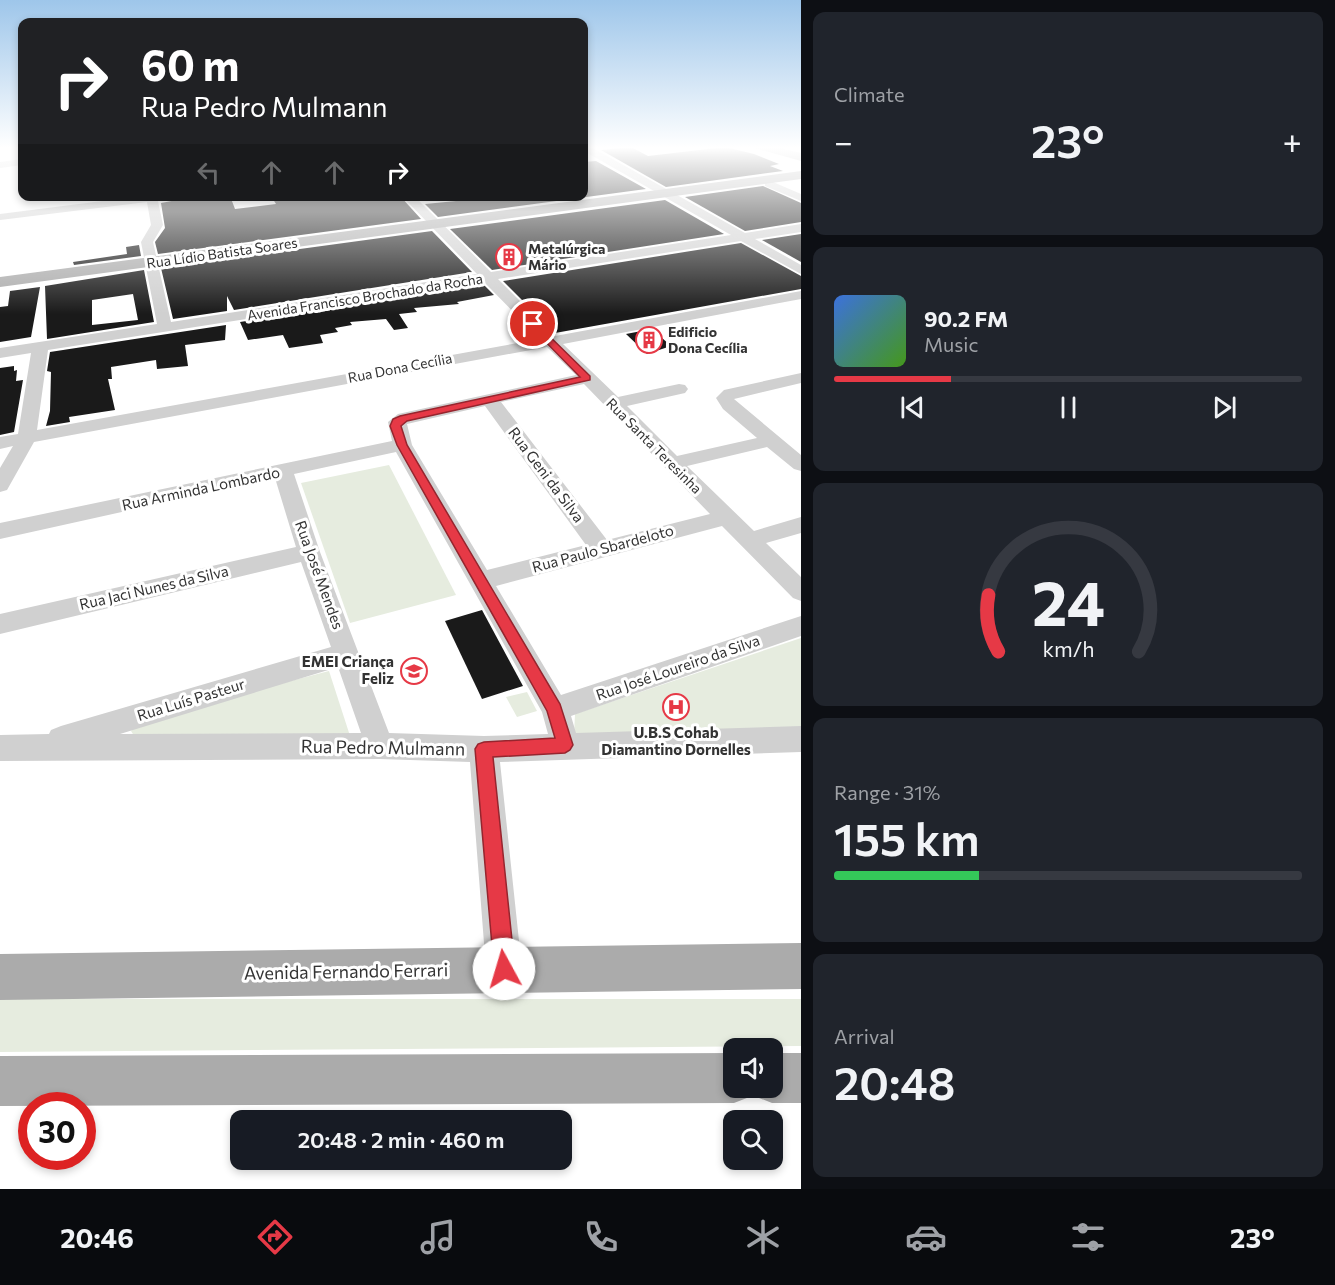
<!DOCTYPE html>
<html lang="en">
<head>
<meta charset="utf-8">
<style>
	:root { --surface:#171b24; --page:#20242c; --text:#f1f3f6; --muted:#9ea1a6; --line:#363941; --accent:#e63946 }
	body { margin:0; font-family:Commissioner,sans-serif; background:var(--page); color:var(--text); height:100vh; display:flex; flex-direction:column; font-size:22px; white-space:nowrap }
	* { box-sizing:border-box; margin:0 }
	p { font-size:20px; color:var(--muted) }
	.icon { flex:none; width:33px; height:33px; fill:none; stroke:currentColor; stroke-width:2; stroke-linecap:round; stroke-linejoin:round }
	.map { position:relative; flex:1; overflow:hidden }
	.panel { display:flex; flex-direction:column; gap:12px; padding:12px; background:#0d0f14; width:534px }
	.panel>* { flex:none }
	.top-card { position:absolute; left:18px; top:18px; width:570px; height:183px; border-radius:12px; box-shadow:0 3px 9px #0003; background:#202124; color:#fff; overflow:hidden }
	.buttons { position:absolute; left:723px; top:1038px; display:grid; gap:12px }
	.buttons a { display:grid; place-items:center; width:60px; height:60px; border-radius:12px; background:var(--surface); box-shadow:0 3px 9px #0003; font-size:30px }
	.speed { position:absolute; left:18px; top:1092px; display:flex; gap:12px; font-size:30px; font-weight:700; text-align:center }
	.speed>* { display:grid; place-content:center; width:78px; height:78px; border-radius:50%; background:var(--surface); box-shadow:0 3px 9px #0003; line-height:1 }
	.speed .limit { border:9px solid #d22; background:#fff; color:#111 }
	.pin { position:absolute; display:grid; place-items:center; width:51px; height:51px; color:#fff; margin:-26px; border:3px solid #fff; border-radius:50%; box-shadow:0 2px 6px #0007 }
	.me { position:absolute; width:66px; margin:-33px; rotate:354deg; stroke-linejoin:round; filter:drop-shadow(0 0 4px #0008) }
	.turn { display:flex; align-items:center; gap:21px; height:126px; padding:0 24px; font-size:27px }
	.turn .icon { width:78px; height:78px; stroke-width:2.5 }
	.turn b { display:block; font-size:42px; line-height:51px }
	.lanes { display:flex; align-items:center; height:57px; padding:0 24px; background:#0003; justify-content:center; gap:30px; direction:ltr }
	.lanes .off { opacity:.35 }
	.big { font-size:45px; font-weight:600; line-height:1.1 }
	.panel .tile { flex:1; display:flex; flex-direction:column; justify-content:center; gap:9px; min-width:0; padding:0 21px; border-radius:12px; background:var(--page) }
	.panel .dial { align-items:center; gap:0 }
	.dial svg { height:156px; overflow:visible; fill:none; stroke:var(--line); stroke-width:7; stroke-linecap:round; text-anchor:middle }
	.dial text { fill:var(--text); stroke:none }
	.song { display:flex; align-items:center; gap:18px }
	.cover { width:72px; height:72px; border-radius:9px; background:linear-gradient(135deg,hsl(220 70% 55%),hsl(100 70% 35%)) }
	.played { height:6px; border-radius:3px; background:linear-gradient(90deg,var(--accent) 25%,var(--line) 25%) }
	.keys { display:flex; justify-content:space-around; direction:ltr }
	.heat { display:flex; justify-content:space-between; align-items:center; font-size:33px; direction:ltr }
	.charge { height:9px; border-radius:4px; background:linear-gradient(90deg,#34c759 31%,var(--line) 0) }
	.trip { position:absolute; left:230px; top:1110px; width:342px; height:60px; border-radius:12px; background:var(--surface); box-shadow:0 3px 9px #0003; font-weight:600; line-height:60px; text-align:center }
	.menu { display:flex; height:96px; justify-content:space-around; align-items:center; background:#090b0e; color:var(--muted) }
	.menu .icon { width:42px; height:42px }
	.menu .on { color:var(--accent) }
	.menu b { font-size:27px; color:var(--text) }
	main { display:flex; flex:1; min-height:0 }
	.map>svg:first-child { display:block }
	.green { fill:#e6ecdf }
	.building { fill:#1a1a1a; fill-rule:evenodd }
	.lines { fill:none; stroke-linecap:round; stroke-linejoin:round }
	.minor { fill:#d0d0d0; fill-rule:evenodd }
	.major { fill:#ababab; fill-rule:evenodd }
	.route { fill:#e63946; stroke:#96252e; stroke-width:1.5 }
	.labels { text-anchor:middle; stroke-width:6; stroke-linejoin:round; paint-order:stroke }
	.far-poi-label { font-size:14px; font-weight:bold; fill:#333; stroke:#fff; text-anchor:start }
	.far-street-label { font-size:14px; fill:#333; stroke:#fff }
	.street-label { font-size:15px; fill:#333; stroke:#fff }
	.poi-label { font-size:15px; font-weight:bold; fill:#333; stroke:#fff; text-anchor:end }
	.near-street-label { font-size:18px; fill:#333; stroke:#fff }
</style>
</head>
<body>
<main>
<div class="map">
<svg width="801" height="1189" viewBox="0 0 801 1189">
	<rect width="100%" height="100%" fill="#fff"/>
	<!-- green -->
	<g class="green">
		<path d="M389 465 456 595 350 623 301 483Z"/>
		<path d="M801 638V729L574 735 575 714Z"/>
		<path d="M329 671 352 742H138L131 731 140 720Z"/>
		<path d="M527 692 537 711 517 717 506 697Z"/>
		<path d="M0 999H801V1046L0 1052Z"/>
	</g>
	<!-- building -->
	<g class="building">
		<path d="M631 147 648 156 725 147 754 154 779 164 770 166 783 171 666 187 601 150Z"/>
		<path d="M596 161 646 189 438 217 425 204 477 199 474 196H584V162Z"/>
		<path d="M763 186 801 203V222L745 231 685 197Z"/>
		<path d="M198 196H230L235 209 276 204 271 196H400L421 219 158 254 155 242 165 228 161 203Z"/>
		<path d="M665 200 724 234 492 270 450 229Z"/>
		<path d="M432 231 472 272 234 310 227 296V311L173 319 161 268Z"/>
		<path d="M801 234V262L762 240Z"/>
		<path d="M741 243 801 276V289L555 333 503 281Z"/>
		<path d="M139 245 141 256 74 265 73 262 127 254 126 247Z"/>
		<path d="M144 270 154 322 47 339 45 286ZM133 294 138 320 92 325V300Z"/>
		<path d="M483 284 494 295 457 302 459 304 414 308 417 312 399 314 408 328 394 330 386 319 350 322 352 325 335 328 338 332 320 335 323 343 289 348 283 335 248 340 240 322Z"/>
		<path d="M40 287 31 337 0 342V307L8 306 10 291Z"/>
		<path d="M226 325 225 340 185 345 188 366 157 369 156 360 111 367 112 379H108L115 410 69 417 70 422 46 426 50 411 51 372 47 371 50 352Z"/>
		<path d="M652 329 671 346 647 354 626 334Z"/>
		<path d="M14 366V371L17 370 16 381 23 380 14 432 0 435V368Z"/>
		<path d="M482 610 523 686 482 699 445 621Z"/>
	</g>
	<g class="lines">
		<!-- minor -->
		<g class="minor">
			<path d="M584 147H591L745 233 801 224V232L755 239 801 265V274L741 241 498 279 555 336 801 291V299L563 344 618 397 679 384 685 385 688 389 685 393 627 406 677 456 757 438 723 409 716 398 724 390 801 373V383L734 399 801 455V471L794 469 767 447 687 466 754 531 801 517V533L766 543 801 577V601L793 598 722 526 496 586 561 695 801 616V636L571 716 576 733 801 726V752L500 762 522 969 517 982 504 987 491 982 486 969 470 762 380 759 0 761V735L49 734 51 730 61 726 331 647 301 562 0 634V614L296 547 275 478 0 539V523L392 441 388 422 398 414 576 375 547 347 34 442 7 490 0 492V468L13 446 0 449V437L18 434 31 353 0 358V348L157 324 141 242 151 225 147 202 0 220V214L142 196H178L158 201 163 225 153 242 171 322 477 274 402 196H414L491 272 731 235 584 151ZM484 282 540 339 37 430 48 350ZM584 384 710 514 607 540 501 402ZM485 406 586 545 487 570 412 445 407 424ZM396 452 542 712 548 734 484 736 389 733 320 552 294 474ZM338 667 361 733 120 734Z"/>
			<path d="M22 159V165L0 168V162Z"/>
			<path d="M765 182H773L801 194V201L765 186Z"/>
		</g>
		<!-- major -->
		<g class="major">
			<path d="M751 147H774L801 153V161Z"/>
			<path d="M801 171V179L0 287V277Z"/>
			<path d="M801 943V989L0 1000V954Z"/>
			<path d="M734 1053V1088H772V1053H801V1103H772L754 1096 753 1092 752 1096 734 1103 0 1106V1056Z"/>
		</g>
	</g>
	<!-- sky -->
	<linearGradient id="sky" x2="0" y2="1"><stop stop-color="#9ec6ea"/><stop offset="0.47" stop-color="#fff"/><stop offset="1" stop-color="#fff" stop-opacity="0"/></linearGradient>
	<rect width="801" height="314" fill="url(#sky)"/>
	<!-- route -->
	<path class="route" d="M530 323H536L590 376V380L407 421 401 426 407 445 560 704 573 745 570 750 565 753 493 757 515 969 512 977 504 980 497 977 494 969 475 749 478 744 484 742 555 738 547 711 397 445 390 426 393 419 400 416 580 377 530 326Z"/>
	<!-- icons -->
	<defs>
		<symbol id="building-ring" viewBox="-11 -11 22 22"><circle r="9.5" fill="#fff" stroke="#e63946" stroke-width="1.5"/><path d="M-4-6H4V6H1V3H-1V6H-4ZM-2.5-4.3h1.7v1.8h-1.7ZM.8-4.3h1.7v1.8H.8ZM-2.5-1h1.7V.8h-1.7ZM.8-1h1.7V.8H.8Z" fill="#e63946"/></symbol>
		<symbol id="school-ring" viewBox="-11 -11 22 22"><circle r="9.5" fill="#fff" stroke="#e63946" stroke-width="1.5"/><path d="M0-5L7-2L0 1L-7-2ZM-4 1L0 2.5L4 1V4Q0 6-4 4Z" fill="#e63946"/></symbol>
		<symbol id="hospital-ring" viewBox="-11 -11 22 22"><circle r="9.5" fill="#fff" stroke="#e63946" stroke-width="1.5"/><path d="M-5-5h3v3.5h4V-5h3V5h-3V1.5h-4V5h-3Z" fill="#e63946"/></symbol>
	</defs>
	<g fill-rule="evenodd">
		<use href="#building-ring" x="494" y="242" width="30" height="30"/>
		<use href="#building-ring" x="634" y="325" width="30" height="30"/>
		<use href="#school-ring" x="399" y="656" width="30" height="30"/>
		<use href="#hospital-ring" x="661" y="692" width="30" height="30"/>
	</g>
	<g class="labels">
		<!-- far-poi labels -->
		<g class="far-poi-label">
			<text x="528" y="254">Metalúrgica<tspan x="528" dy="16">Mário</tspan></text>
			<text x="668" y="337">Edificio<tspan x="668" dy="16">Dona Cecília</tspan></text>
		</g>
		<!-- far-street labels -->
		<g class="far-street-label">
			<text transform="translate(222 253) rotate(-8)" y="5">Rua Lídio Batista Soares</text>
			<text transform="translate(365 297) rotate(-9)" y="5">Avenida Francisco Brochado da Rocha</text>
			<text transform="translate(400 368) rotate(-11)" y="5">Rua Dona Cecília</text>
			<text transform="translate(654 446) rotate(45)" y="5">Rua Santa Teresinha</text>
		</g>
		<!-- street labels -->
		<g class="street-label">
			<text transform="translate(546 475) rotate(53)" y="5">Rua Geni da Silva</text>
			<text transform="translate(201 489) rotate(-12)" y="5">Rua Arminda Lombardo</text>
			<text transform="translate(603 549) rotate(-15)" y="5">Rua Paulo Sbardeloto</text>
			<text transform="translate(319 575) rotate(70)" y="5">Rua José Mendes</text>
			<text transform="translate(154 588) rotate(-13)" y="5">Rua Jaci Nunes da Silva</text>
			<text transform="translate(678 668) rotate(-19)" y="5">Rua José Loureiro da Silva</text>
			<text transform="translate(191 700) rotate(-17)" y="5">Rua Luís Pasteur</text>
		</g>
		<!-- poi labels -->
		<g class="poi-label">
			<text x="394" y="667">EMEI Criança<tspan x="394" dy="17">Feliz</tspan></text>
			<text x="676" y="738" text-anchor="middle">U.B.S Cohab<tspan x="676" dy="17">Diamantino Dornelles</tspan></text>
		</g>
		<!-- near-street labels -->
		<g class="near-street-label">
			<text transform="translate(383 748) rotate(1)" y="6">Rua Pedro Mulmann</text>
			<text transform="translate(346 972) rotate(-1)" y="6">Avenida Fernando Ferrari</text>
		</g>
	</g>
</svg>
<div class="buttons">
<a><svg class="icon" aria-label="sound" viewBox="0 0 24 24"><path d="M4 9h4l5-4v14l-5-4H4zM17 9q2 3 0 6"/></svg></a>
<a><svg class="icon" aria-label="search" viewBox="0 0 24 24"><circle cx="10" cy="10" r="6"/><path d="M15 15l6 6"/></svg></a>
</div>
<div class="speed"><div class="limit">30</div></div>
<div class="pin" style="left:533px;top:324px;background:#d93025"><svg class="icon" aria-label="arrive" viewBox="0 0 24 24"><path d="M6 21V4h12l-3 4 3 4H6"/></svg></div>
<svg class="me" style="left:504px;top:969px" viewBox="-20 -20 40 40"><circle r="19" fill="#fff"/><path d="M0-13L10 11 0 6-10 11z" fill="#e63946"/></svg>
<div class="trip">20:48 · 2 min · 460 m</div>
<div class="top-card">
<div class="turn"><svg class="icon" aria-label="right" viewBox="0 0 24 24"><path d="M7 20v-9h11M14 6l5 5-5 5"/></svg><div><b>60 m</b>Rua Pedro Mulmann</div></div>
<div class="lanes"><svg class="icon off" aria-label="left" viewBox="0 0 24 24"><path d="M17 20v-9H6M10 6l-5 5 5 5"/></svg><svg class="icon off" aria-label="ahead" viewBox="0 0 24 24"><path d="M12 20V5M6 11l6-6 6 6"/></svg><svg class="icon off" aria-label="ahead" viewBox="0 0 24 24"><path d="M12 20V5M6 11l6-6 6 6"/></svg><svg class="icon" aria-label="right" viewBox="0 0 24 24"><path d="M7 20v-9h11M14 6l5 5-5 5"/></svg></div>
</div>
</div>
<section class="panel">
<div class="tile"><p>Climate</p>
<div class="heat"><a>−</a><b class="big">23°</b><a>+</a></div>
</div>
<div class="tile">
<div class="song"><i class="cover"></i><div><b>90.2 FM</b><p>Music</p></div></div>
<div class="played"></div>
<div class="keys"><svg class="icon" aria-label="previous" viewBox="0 0 24 24"><path d="M18 5L8 12l10 7zM5 5v14"/></svg><svg class="icon" aria-label="pause" viewBox="0 0 24 24"><path d="M8 5v14M16 5v14"/></svg><svg class="icon" aria-label="next" viewBox="0 0 24 24"><path d="M6 5l10 7-10 7zM19 5v14"/></svg></div>
</div>
<div class="tile dial"><svg viewBox="0 0 100 80">
<path d="M14 69A42 42 0 1 1 86 69"/>
<path d="M14 69A42 42 0 0 1 9 40" stroke="#e63946"/>
<text x="50" y="56" font-size="32" font-weight="700">24</text>
<text x="50" y="72" font-size="11">km/h</text>
</svg></div>
<div class="tile"><p>Range · 31%</p><b class="big">155 km</b><div class="charge"></div></div>
<div class="tile"><p>Arrival</p><b class="big">20:48</b></div>
</section>
</main>
<nav class="menu">
<b>20:46</b>
<svg class="icon on" aria-label="directions" viewBox="0 0 24 24"><path d="M12 3l9 9-9 9-9-9zM9 14v-3h6M13 9l2 2-2 2"/></svg>
<svg class="icon" aria-label="music" viewBox="0 0 24 24"><path d="M9 18V5l10-2v13"/><circle cx="6" cy="18" r="3"/><circle cx="16" cy="16" r="3"/></svg>
<svg class="icon" aria-label="phone" viewBox="0 0 24 24"><path d="M5 4h4l2 5-3 2q2 4 5 5l2-3 5 2v4C11 20 4 13 5 4z"/></svg>
<svg class="icon" aria-label="climate" viewBox="0 0 24 24"><path d="M12 3v18M4 7l16 10M4 17L20 7"/></svg>
<svg class="icon" aria-label="car" viewBox="0 0 24 24"><path d="M5 17H2v-5l4-1 3-4h7l3 4 3 1v5h-3M9 17h6M6 11h13"/><circle cx="7" cy="17" r="2"/><circle cx="17" cy="17" r="2"/></svg>
<svg class="icon" aria-label="filters" viewBox="0 0 24 24"><path d="M4 7h16M4 17h16"/><circle cx="9" cy="7" r="2"/><circle cx="15" cy="17" r="2"/></svg>
<b>23°</b>
</nav>
</body>
</html>
